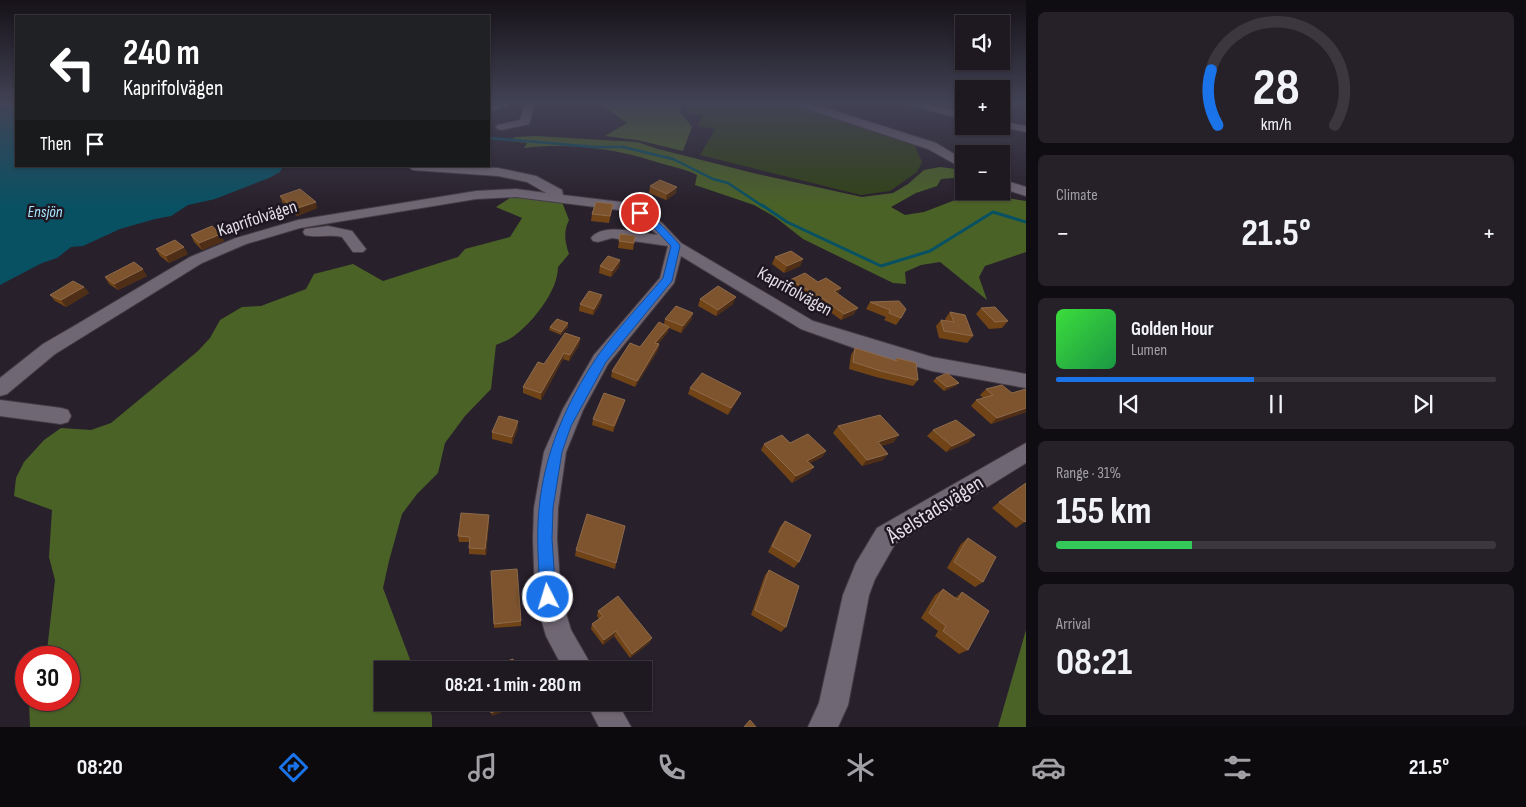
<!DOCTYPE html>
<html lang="en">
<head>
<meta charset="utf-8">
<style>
	:root { --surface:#1e1820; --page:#262129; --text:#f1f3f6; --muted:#a1a0a5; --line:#3c373e; --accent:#1a73e8 }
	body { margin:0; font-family:"Sofia Sans Condensed",sans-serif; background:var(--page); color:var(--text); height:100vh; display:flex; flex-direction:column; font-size:19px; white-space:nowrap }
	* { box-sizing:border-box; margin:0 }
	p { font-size:16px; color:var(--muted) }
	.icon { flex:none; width:28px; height:28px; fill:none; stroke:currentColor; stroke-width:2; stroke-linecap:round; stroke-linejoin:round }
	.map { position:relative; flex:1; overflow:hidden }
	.sheet { display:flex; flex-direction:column; gap:12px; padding:12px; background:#100d12; width:500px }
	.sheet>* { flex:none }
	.guide { position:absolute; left:15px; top:15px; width:475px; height:152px; border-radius:0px; box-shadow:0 1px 4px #0004,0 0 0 1px var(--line); background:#202124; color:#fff; overflow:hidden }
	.buttons { position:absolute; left:955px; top:15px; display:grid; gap:10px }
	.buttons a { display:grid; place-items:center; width:55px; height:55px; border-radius:0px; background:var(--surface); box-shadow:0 1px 4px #0004,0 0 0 1px var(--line); font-size:25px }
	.speed { position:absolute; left:15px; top:646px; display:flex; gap:10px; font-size:25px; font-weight:700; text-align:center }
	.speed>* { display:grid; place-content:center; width:65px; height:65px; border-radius:50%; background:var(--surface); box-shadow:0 1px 4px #0004,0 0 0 1px var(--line); line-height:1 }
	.speed .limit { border:8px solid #d22; background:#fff; color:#111 }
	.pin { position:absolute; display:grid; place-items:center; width:42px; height:42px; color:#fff; margin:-21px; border:2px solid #fff; border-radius:50%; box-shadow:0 1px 5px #0007 }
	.me { position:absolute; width:55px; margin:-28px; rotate:355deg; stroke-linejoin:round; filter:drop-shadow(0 0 4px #0008) }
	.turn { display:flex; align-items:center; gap:18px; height:105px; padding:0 25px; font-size:22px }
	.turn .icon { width:65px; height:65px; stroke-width:2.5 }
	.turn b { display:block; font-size:35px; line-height:42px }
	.then { display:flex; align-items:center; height:48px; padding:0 25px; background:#0003; gap:10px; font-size:19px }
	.big { font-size:38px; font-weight:700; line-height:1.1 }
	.sheet .tile { flex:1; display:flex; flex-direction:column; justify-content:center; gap:8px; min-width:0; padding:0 18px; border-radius:8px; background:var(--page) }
	.sheet .dial { align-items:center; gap:0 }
	.dial svg { height:130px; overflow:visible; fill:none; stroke:var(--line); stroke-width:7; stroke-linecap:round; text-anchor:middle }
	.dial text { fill:var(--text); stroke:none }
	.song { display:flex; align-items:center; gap:15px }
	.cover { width:60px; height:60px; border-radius:8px; background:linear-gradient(135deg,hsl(120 70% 55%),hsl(140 70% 35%)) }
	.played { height:5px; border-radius:2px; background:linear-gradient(90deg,var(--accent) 45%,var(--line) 45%) }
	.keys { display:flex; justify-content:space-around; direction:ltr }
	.heat { display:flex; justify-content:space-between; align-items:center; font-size:28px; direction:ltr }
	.charge { height:8px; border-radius:4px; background:linear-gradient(90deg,#34c759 31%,var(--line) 0) }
	.trip { position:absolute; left:374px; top:661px; width:278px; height:50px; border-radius:0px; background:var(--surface); box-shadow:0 1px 4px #0004,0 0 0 1px var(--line); font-weight:700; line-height:50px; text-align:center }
	.menu { display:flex; height:80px; justify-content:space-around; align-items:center; background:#0c0a0d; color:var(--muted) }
	.menu .icon { width:35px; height:35px }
	.menu .selected { color:var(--accent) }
	.menu b { font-size:22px; color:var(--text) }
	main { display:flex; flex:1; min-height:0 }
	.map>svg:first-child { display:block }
	.green { fill:#314216 }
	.forest { fill:#4b6227 }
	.water { fill:#085163 }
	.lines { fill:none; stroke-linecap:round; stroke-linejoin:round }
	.stream-far1 { stroke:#085163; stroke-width:2.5 }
	.stream { stroke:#085163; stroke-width:3 }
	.minor-casing { stroke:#443d46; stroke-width:2 }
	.minor { fill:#706774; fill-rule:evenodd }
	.wall { fill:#714418 }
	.shaded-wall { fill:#4e2e16 }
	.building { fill:#7d542e; stroke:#8d6a4b }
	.route { fill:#1a73e8; stroke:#114b97 }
	.labels { text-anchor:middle; stroke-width:5; stroke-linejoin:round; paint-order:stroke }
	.far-water-label { font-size:16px; font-style:italic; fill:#a8e8fe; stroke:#1e1721 }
	.street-label { font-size:18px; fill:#e4dee6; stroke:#1e1721 }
	.near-street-label { font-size:21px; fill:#e4dee6; stroke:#1e1721 }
</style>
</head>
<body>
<main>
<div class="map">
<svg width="1026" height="727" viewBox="0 0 1026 727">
	<rect width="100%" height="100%" fill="#28202b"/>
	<!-- green -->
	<path class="green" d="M688 104H790L915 146 922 162 917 172 890 191 861 195 700 155 715 129 698 126 702 115 686 113Z"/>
	<!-- forest -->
	<g class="forest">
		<path d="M600 104H682L680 112 692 127 683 151 637 140 605 136 627 123Z"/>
		<path d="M536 136 637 142 658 149 753 173 862 197 893 193 908 184 924 170 940 167 964 170V177L941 179 937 186 916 193 891 207 905 215 924 212 968 195 995 196 1026 201V252L985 266 979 277 987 300 940 262 921 265 905 272 906 284 893 283 803 239 775 217 754 205 695 185 697 175C683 168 668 166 653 161 613 148 567 143 524 148L527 143 509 141 515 137Z"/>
		<path d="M513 196 562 202 569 220C563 232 565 242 569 254L558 267C558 291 533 322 514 336 509 340 502 342 496 345L491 389 465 416 445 443 438 473 417 494 402 514 389 561 383 588 414 670H382V702L427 703 432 716V727H30L29 700H69V658L44 657 47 651 55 580 49 557 52 510 14 496 16 478 24 462 44 440 61 428 91 430 111 423 198 351 210 338 220 320 242 307 261 306 306 289 314 274 353 264 383 281 458 257 465 249 510 237 522 218 496 207Z"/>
		<path d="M1026 630V727H998Z"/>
	</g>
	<!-- water -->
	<path class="water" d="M0 104H16V166H283L280 172 269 178 215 199 188 205 171 216 155 219 120 229 83 246 71 247 57 258 42 263 0 285Z"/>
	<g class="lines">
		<!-- stream-far1 -->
		<path class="stream-far1" d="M489 138 595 147H623L673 159 713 179 728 183 764 207"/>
		<!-- stream -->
		<path class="stream" d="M762 205 787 222 881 266 930 251 993 212 1026 222"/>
		<defs>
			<g id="minor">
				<path d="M493 104H508L507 106 489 112V105Z"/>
				<path d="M525 104H535L529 124 502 130 498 129 496 127 498 125 520 120Z"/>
				<path d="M797 104H813L936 143 964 160V169L928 149 798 106Z"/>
				<path d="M910 104H928L964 113V119L911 106Z"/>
				<path d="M1001 121 1026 126V132L997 126H1001Z"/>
				<path d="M407 166 498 168 536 176 562 190 563 195 621 202 645 210 662 223 681 243 813 321 932 357 1026 374V388L932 371 857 349 801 329 681 256 674 283 608 364 583 410 566 452 558 508 557 539 561 597 571 630 594 670H564L546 636 535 597 533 539 534 508 544 452 563 409 594 355 660 278 668 246 612 238 598 242 593 241 591 238C603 222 640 233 658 235L635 216 619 210 516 197 476 199 300 228 246 244 202 263 55 354 7 394 0 396V378L43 344 74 326 190 257 236 238 298 220 476 191 516 189 546 193 527 182 498 176 413 170Z"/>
				<path d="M1001 179 1026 187V196L1001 188Z"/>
				<path d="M328 226 352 231 366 249 363 252H353L342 237C328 234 316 238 305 235L303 232 305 229Z"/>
				<path d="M0 400 61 408 68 410 71 416 68 422 61 424 0 416Z"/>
				<path d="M1026 443V463L895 544 875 579 869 595 848 705 838 727H808L819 703 843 595 856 563 877 528Z"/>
				<path d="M586 702H617L631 727H599Z"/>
			</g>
		</defs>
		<!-- minor casing -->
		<use href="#minor" class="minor-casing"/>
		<!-- minor -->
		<use href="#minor" class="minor"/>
	</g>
	<!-- wall -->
	<g class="wall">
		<path d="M650 186 676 193 666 200 649 193Z"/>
		<path d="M280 196 317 208 297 216 282 202Z"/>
		<path d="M613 204 609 223 591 221 592 214Z"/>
		<path d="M620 234 635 236 633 250 618 248Z"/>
		<path d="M191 235 224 241 202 250 194 242Z"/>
		<path d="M156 249 188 254 169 263 160 256Z"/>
		<path d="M775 257 803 259 800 266 784 273 772 264Z"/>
		<path d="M620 260 619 267 611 277 599 273 600 266Z"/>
		<path d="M147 276 118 290 109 284 105 277Z"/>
		<path d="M790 280 818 282 838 294 854 314 841 320 818 303 787 285Z"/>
		<path d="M84 287 89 293 66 307 55 301 50 295Z"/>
		<path d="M700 299 733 304 716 316 698 306Z"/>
		<path d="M899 301 901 318 896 325 884 320 886 317 866 309 870 302Z"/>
		<path d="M601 302 593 315 579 311 580 304Z"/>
		<path d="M981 308 1008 321 1002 328 989 329 976 314Z"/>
		<path d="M950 312 973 336 967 343 939 338 936 326 941 320 946 321 945 319Z"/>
		<path d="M693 313 691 320 681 333 669 328 667 333 658 344H659L658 350 635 387 611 377 612 371 640 347 664 324 665 319Z"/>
		<path d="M568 323V327L561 335 549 330 550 327Z"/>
		<path d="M580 338 579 345 569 361 563 359 541 400 523 393V387L544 364Z"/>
		<path d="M855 348 895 361 897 358 918 380 913 386 876 377 849 369 851 355Z"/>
		<path d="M936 378 956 386 944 391 933 381Z"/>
		<path d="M690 388 741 393 738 399 728 415 688 394Z"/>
		<path d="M986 389 1012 393 1026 389V412L991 424 971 406 976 400 983 398 980 395Z"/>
		<path d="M625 400 623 406 613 432 592 425 593 419Z"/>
		<path d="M838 426 894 442 881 446 883 460 862 466 833 433Z"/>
		<path d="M518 428 512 444 492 439V432Z"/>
		<path d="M933 430 969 442 946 452 927 436Z"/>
		<path d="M790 443 826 451 822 457 810 463 814 467 809 473 792 483 761 450 764 444Z"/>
		<path d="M999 502 1026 521 1016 528 992 508Z"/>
		<path d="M489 521 486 555 469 554V542H459L458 536Z"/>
		<path d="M785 521 799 562 794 568 768 552 780 527Z"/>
		<path d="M968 538 983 582 975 587 947 568 961 544Z"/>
		<path d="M576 550 616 563 615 569 575 556Z"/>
		<path d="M769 570 786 627 781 632 751 615 765 575Z"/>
		<path d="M491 571 521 621V626L494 628Z"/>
		<path d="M943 589 955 598 962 592 968 650 959 654 935 636 938 631 921 618 935 595Z"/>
		<path d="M598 611 652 638 649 643 630 658 614 636 603 645 591 629 592 624 599 619 597 616Z"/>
	</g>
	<!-- shaded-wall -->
	<g class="shaded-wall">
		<path d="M677 187 676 193 666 200 667 194Z"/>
		<path d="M316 202 317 208 297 216 295 209Z"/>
		<path d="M221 234 224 241 202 250 199 243Z"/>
		<path d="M184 247 188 254 169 263 166 256Z"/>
		<path d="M803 259 800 266 784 273 787 266Z"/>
		<path d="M620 260 619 267 611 277 612 271Z"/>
		<path d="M143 269 147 276 118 290 114 284Z"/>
		<path d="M84 287 89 293 66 307 61 300Z"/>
		<path d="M841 288 838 294 834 291Z"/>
		<path d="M602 295 601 302 593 315 594 309Z"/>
		<path d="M736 297 733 304 716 316 718 310Z"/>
		<path d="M858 308 854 314 841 320 844 314Z"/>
		<path d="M693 313 691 320 681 333 683 326Z"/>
		<path d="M568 323V327L561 335V332Z"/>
		<path d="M669 327 667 333 654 349 655 343Z"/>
		<path d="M580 338 579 345 569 361 570 355Z"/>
		<path d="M659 344 658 350 635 387 637 381Z"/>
		<path d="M564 353 563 359 541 400V393Z"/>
		<path d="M959 383 956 386 944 391 947 387Z"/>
		<path d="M741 393 738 399 728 415 731 408Z"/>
		<path d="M625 400 623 406 613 432 614 426Z"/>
		<path d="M1026 408V412L991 424 997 418Z"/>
		<path d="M518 421V428L512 444V437Z"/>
		<path d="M899 435 894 442 873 448 878 442Z"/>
		<path d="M975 435 969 442 946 452 952 446Z"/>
		<path d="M826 451 822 457 803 467 807 461Z"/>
		<path d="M888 454 883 460 862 466 867 460Z"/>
		<path d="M814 467 809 473 792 483 796 476Z"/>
		<path d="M489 515V521L486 555 485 549Z"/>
		<path d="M616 631 614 636 603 645 604 640Z"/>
		<path d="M652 638 649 643 630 658 632 654Z"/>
		<path d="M519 702H525L524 704 492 716 491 713Z"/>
	</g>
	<!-- building -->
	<g class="building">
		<path d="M660 180 677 187 667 194 650 186Z"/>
		<path d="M300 189 316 202 295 209 280 196Z"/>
		<path d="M596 202 613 204 610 216 592 214Z"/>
		<path d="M212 226 221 234 199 243 191 235Z"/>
		<path d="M620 234 635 236 634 243 619 241Z"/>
		<path d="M175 240 184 247 166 256 156 249Z"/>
		<path d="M791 251 803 259 787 266 775 257Z"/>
		<path d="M608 256 620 260 612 271 600 266Z"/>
		<path d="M134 262 143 269 114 284 105 277Z"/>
		<path d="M805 273 818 282 826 278 841 288 834 291 858 308 844 314 821 297 790 280Z"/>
		<path d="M73 281 84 287 61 300 50 295Z"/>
		<path d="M718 286 736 297 718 310 700 299Z"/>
		<path d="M589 291 602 295 594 309 580 304Z"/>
		<path d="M899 301 906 309 901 318 889 313 890 310 870 302Z"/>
		<path d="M676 306 693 313 683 326 665 319Z"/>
		<path d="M995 307 1008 321 995 322 981 308Z"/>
		<path d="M950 312 965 315 973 336 944 331 941 320 954 322Z"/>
		<path d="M557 319 568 323 561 332 550 327Z"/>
		<path d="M659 322 669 327 655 343 659 344 637 381 612 371 630 343 640 347Z"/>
		<path d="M565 333 580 338 570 355 564 353 541 393 523 387 538 362 544 364Z"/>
		<path d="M855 348 897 361V358L916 363 918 380 881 371 853 362Z"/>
		<path d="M702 373 741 393 731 408 690 388Z"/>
		<path d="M947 373 959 383 947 387 936 378Z"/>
		<path d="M1002 385 1012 393 1026 389V408L997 418 976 400 993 395 986 389Z"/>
		<path d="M604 393 625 400 614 426 593 419Z"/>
		<path d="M880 415 899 435 878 442 888 454 867 460 838 426Z"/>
		<path d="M499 416 518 421 512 437 492 432Z"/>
		<path d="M956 420 975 435 952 446 933 430Z"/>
		<path d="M808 434 826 451 807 461 814 467 796 476 764 444 782 435 790 443Z"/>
		<path d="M1026 483V521L1025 522 999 502Z"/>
		<path d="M461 513 489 515 485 549 469 548 470 537 458 536Z"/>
		<path d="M587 514 625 526 616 563 576 550Z"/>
		<path d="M785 521 811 535 799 562 772 546Z"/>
		<path d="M968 538 996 557 983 582 954 562Z"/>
		<path d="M517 569 521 621 494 624 491 571Z"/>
		<path d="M769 570 799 586 786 627 755 610Z"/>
		<path d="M943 589 958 600 962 592 989 611 968 650 943 631 946 626 929 613Z"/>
		<path d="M618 596 652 638 632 654 616 631 604 640 592 624 603 616 598 611Z"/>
		<path d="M513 659 516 670H481Z"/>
		<path d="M489 702H519L491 713Z"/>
		<path d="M750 720 756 727H744Z"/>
	</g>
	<!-- sky -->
	<linearGradient id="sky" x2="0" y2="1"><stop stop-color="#161218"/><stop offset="0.5" stop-color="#424255"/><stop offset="1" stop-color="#424255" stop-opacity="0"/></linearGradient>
	<rect width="1026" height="206" fill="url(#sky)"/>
	<!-- route -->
	<path class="route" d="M637 211C650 210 670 234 679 244L680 246 672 281 606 362 571 426 562 452 553 508 552 539 556 597 554 603 548 605 542 603 540 597C539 568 536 538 539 509 544 454 566 403 597 357 615 331 642 303 663 278L671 246 654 228 637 215Z"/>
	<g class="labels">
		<!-- far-water labels -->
		<g class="far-water-label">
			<text x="45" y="217">Ensjön</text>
		</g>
		<!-- street labels -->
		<g class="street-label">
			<text transform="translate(257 218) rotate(-18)" y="6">Kaprifolvägen</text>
			<text transform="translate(795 291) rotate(29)" y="6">Kaprifolvägen</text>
		</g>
		<!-- near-street labels -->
		<g class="near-street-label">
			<text transform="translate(935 509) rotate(-32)" y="7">Åselstadsvägen</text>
		</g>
	</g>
</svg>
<div class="buttons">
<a><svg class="icon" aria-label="sound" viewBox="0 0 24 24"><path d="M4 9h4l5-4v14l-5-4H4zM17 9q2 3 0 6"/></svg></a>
<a>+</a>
<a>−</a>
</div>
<div class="speed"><div class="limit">30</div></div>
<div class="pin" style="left:640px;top:213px;background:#d93025"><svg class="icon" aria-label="arrive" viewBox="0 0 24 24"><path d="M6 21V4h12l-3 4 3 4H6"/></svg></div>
<svg class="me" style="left:548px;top:597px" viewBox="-20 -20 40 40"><circle r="17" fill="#1a73e8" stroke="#fff" stroke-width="3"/><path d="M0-11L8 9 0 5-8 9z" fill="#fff"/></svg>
<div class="trip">08:21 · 1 min · 280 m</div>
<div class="guide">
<div class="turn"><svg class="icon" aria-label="left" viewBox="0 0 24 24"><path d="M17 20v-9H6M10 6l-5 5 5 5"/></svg><div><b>240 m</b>Kaprifolvägen</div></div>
<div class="then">Then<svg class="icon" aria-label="arrive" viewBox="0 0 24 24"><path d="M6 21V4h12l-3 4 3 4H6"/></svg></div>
</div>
</div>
<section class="sheet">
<div class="tile dial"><svg viewBox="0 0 100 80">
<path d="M14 69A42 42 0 1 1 86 69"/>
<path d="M14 69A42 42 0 0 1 10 35" stroke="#1a73e8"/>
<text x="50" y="56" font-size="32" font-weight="700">28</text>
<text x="50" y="72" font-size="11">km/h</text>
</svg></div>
<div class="tile"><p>Climate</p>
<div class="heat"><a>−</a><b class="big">21.5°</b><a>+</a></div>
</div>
<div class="tile">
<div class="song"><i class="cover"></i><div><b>Golden Hour</b><p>Lumen</p></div></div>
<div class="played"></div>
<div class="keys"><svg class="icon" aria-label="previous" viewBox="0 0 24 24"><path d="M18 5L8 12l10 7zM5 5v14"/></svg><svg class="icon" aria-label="pause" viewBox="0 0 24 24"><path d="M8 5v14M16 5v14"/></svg><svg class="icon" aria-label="next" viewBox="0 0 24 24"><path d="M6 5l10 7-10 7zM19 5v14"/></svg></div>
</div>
<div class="tile"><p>Range · 31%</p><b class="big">155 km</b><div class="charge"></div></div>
<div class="tile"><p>Arrival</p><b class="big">08:21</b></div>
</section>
</main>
<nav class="menu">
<b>08:20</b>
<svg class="icon selected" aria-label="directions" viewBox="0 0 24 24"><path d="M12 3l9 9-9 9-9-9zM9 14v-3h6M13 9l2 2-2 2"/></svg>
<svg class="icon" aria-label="music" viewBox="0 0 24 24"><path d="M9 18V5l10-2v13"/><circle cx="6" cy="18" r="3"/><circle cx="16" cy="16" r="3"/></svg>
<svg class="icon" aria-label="phone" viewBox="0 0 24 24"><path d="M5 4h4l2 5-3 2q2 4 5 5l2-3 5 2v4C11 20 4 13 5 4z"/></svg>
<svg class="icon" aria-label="climate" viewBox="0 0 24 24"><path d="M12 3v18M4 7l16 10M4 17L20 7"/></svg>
<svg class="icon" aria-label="car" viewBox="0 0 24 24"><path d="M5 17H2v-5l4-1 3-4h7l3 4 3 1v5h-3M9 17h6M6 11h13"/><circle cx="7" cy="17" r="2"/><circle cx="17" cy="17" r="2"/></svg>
<svg class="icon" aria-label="filters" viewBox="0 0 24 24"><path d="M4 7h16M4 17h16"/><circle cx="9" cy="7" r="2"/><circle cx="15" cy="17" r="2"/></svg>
<b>21.5°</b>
</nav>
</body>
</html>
